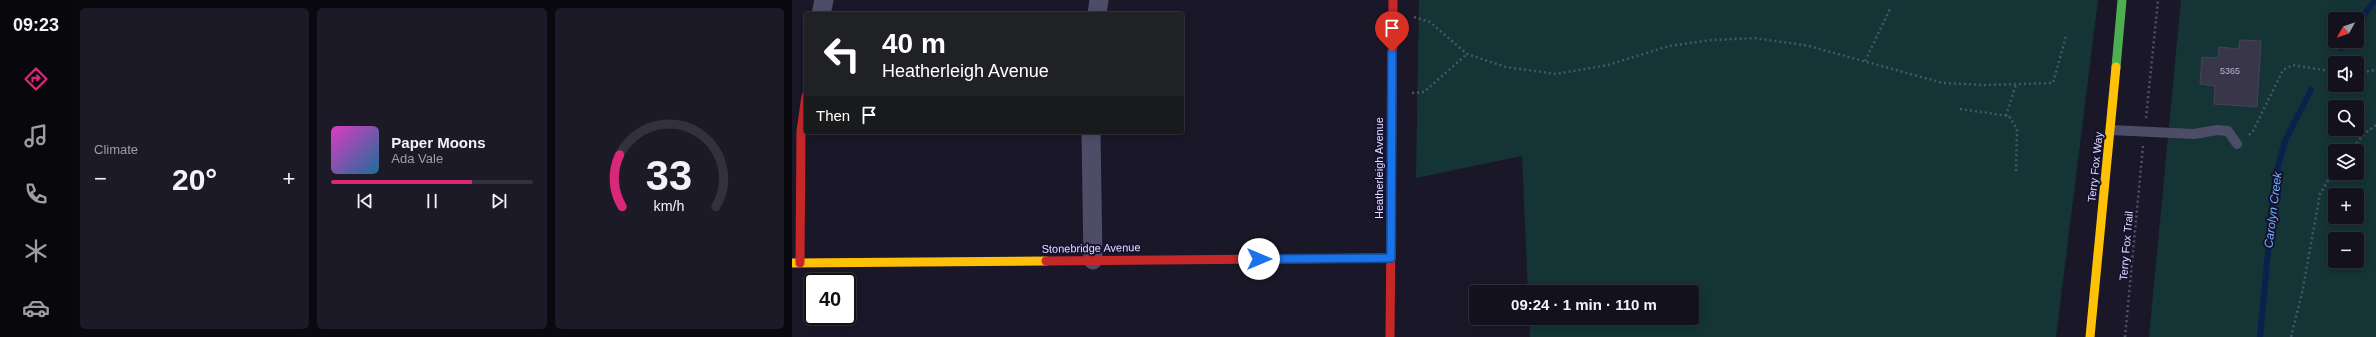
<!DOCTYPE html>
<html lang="en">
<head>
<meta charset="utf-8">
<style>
	:root { --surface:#14111e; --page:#1d1a27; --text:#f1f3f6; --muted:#9d9da4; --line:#33313c; --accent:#db2777 }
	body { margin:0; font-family:Arial,sans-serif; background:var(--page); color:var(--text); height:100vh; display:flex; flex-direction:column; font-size:15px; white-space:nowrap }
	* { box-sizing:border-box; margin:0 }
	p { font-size:13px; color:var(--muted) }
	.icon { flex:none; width:22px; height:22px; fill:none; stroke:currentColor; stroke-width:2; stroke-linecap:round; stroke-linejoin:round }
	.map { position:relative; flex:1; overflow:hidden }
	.drawer { display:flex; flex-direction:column; gap:8px; padding:8px; background:#0b0910; width:720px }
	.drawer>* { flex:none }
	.hud { position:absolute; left:12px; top:12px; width:380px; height:122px; border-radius:4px; box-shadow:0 2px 10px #0003,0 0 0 1px var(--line); background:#202124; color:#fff; overflow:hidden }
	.needle { width:26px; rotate:230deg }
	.tools { position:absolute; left:1536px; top:12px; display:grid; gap:8px }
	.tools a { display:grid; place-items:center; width:36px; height:36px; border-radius:4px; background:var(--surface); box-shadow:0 2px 10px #0003,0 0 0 1px var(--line); font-size:20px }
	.speed { position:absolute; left:12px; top:273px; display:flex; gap:8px; font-size:20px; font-weight:700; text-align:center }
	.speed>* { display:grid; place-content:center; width:52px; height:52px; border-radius:50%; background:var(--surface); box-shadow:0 2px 10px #0003,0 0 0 1px var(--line); line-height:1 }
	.speed .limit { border:2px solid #111; border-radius:6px; background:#fff; color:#111 }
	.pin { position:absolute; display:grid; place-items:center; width:34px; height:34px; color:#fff; margin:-41px -17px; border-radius:50% 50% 50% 0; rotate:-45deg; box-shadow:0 0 4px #0007 }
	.pin .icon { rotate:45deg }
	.me { position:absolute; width:44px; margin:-22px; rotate:90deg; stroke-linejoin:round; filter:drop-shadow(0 0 3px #0008) }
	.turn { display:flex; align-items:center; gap:14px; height:84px; padding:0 12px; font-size:18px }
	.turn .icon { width:52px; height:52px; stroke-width:2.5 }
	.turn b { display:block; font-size:28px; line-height:34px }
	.then { display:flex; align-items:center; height:38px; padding:0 12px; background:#0003; gap:8px; font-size:15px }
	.big { font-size:30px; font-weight:700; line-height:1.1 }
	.drawer .widget { flex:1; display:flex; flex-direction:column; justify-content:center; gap:6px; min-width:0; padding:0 14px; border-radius:6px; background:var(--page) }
	.drawer .dial { align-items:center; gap:0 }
	.dial svg { height:104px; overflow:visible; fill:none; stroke:var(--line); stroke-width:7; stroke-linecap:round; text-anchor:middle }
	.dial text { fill:var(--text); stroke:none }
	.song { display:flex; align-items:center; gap:12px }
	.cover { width:48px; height:48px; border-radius:6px; background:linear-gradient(135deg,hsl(310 70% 55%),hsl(200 70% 35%)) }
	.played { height:4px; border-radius:2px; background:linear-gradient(90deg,var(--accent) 70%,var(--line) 70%) }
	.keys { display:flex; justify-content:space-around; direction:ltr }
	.heat { display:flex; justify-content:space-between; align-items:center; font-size:22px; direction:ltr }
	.drawer .tiles { flex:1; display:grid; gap:8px; grid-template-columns:repeat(3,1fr) }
	.trip { position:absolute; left:677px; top:285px; width:230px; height:40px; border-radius:4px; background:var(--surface); box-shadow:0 2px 10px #0003,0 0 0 1px var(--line); font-weight:700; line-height:40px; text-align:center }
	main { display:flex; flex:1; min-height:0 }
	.menu { display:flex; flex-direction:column; width:72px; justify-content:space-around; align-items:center; background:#08070c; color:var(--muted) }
	.menu .icon { width:28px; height:28px }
	.menu .selected { color:var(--accent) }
	.menu b { font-size:18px; color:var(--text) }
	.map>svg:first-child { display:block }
	.green { fill:#143436; fill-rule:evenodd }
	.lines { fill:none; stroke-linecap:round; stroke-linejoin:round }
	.stream { stroke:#0b204b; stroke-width:6 }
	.building { fill:#3a3649; stroke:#47425a }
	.path { stroke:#485667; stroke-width:2.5; stroke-dasharray:2 3; stroke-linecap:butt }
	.lane { stroke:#4e4d68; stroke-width:10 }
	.street { stroke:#4e4d68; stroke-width:19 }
	.fast { stroke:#4caf50; stroke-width:9 }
	.slow { stroke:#ffc107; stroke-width:9 }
	.jam { stroke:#c62828; stroke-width:9 }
	.route-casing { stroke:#114b97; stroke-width:10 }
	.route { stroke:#1a73e8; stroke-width:7 }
	.labels { text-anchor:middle; stroke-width:4; stroke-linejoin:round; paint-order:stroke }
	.number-label { font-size:9px; fill:#b8b4d2 }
	.street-label { font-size:11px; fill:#e2deff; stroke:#16112e }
	.water-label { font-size:12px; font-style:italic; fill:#6cb8ff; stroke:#16112e }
</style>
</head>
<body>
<main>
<nav class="menu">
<b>09:23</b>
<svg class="icon selected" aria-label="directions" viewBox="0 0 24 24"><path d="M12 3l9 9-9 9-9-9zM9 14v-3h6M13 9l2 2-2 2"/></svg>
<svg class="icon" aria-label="music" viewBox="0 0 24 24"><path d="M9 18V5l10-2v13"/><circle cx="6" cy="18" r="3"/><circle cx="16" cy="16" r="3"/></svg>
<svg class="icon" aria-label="phone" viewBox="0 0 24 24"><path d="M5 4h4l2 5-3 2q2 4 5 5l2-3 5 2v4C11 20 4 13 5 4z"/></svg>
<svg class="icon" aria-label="climate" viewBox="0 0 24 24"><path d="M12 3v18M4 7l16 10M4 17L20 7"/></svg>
<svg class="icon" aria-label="car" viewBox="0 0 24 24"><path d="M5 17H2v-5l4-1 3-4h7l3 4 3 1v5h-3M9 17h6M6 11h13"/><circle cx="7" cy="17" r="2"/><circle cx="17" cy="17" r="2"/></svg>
</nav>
<section class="drawer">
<div class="tiles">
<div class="widget"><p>Climate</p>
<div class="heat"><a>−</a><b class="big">20°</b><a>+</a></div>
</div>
<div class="widget">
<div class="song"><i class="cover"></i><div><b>Paper Moons</b><p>Ada Vale</p></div></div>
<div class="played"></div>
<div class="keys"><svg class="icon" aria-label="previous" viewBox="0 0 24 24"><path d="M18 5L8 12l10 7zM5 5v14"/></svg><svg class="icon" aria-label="pause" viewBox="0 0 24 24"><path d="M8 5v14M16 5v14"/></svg><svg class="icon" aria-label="next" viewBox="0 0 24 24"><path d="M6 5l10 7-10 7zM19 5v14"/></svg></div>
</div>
<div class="widget dial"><svg viewBox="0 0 100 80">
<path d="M14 69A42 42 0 1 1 86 69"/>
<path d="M14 69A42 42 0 0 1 12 29" stroke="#db2777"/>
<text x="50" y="56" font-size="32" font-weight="700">33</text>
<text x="50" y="72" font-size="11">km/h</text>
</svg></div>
</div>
</section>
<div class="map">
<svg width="1584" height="337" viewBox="0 0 1584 337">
	<rect width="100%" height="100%" fill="#1a1728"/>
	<!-- green -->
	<g class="green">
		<path d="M627 0H1306L1264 337H738L737 318H900V292H736L730 156 624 178Z"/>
		<path d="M1389 0H1584V337H1357ZM1543 19H1565V41H1543ZM1543 63H1565V85H1543ZM1543 107H1565V129H1543ZM1543 151H1565V173H1543ZM1543 195H1565V217H1543ZM1543 239H1565V261H1543Z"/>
	</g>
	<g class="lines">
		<!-- stream -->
		<g class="stream">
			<path d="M1565 25 1583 0"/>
			<path d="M1549 48 1554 41"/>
			<path d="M1468 337 1483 178 1493 141 1519 90"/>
		</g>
	</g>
	<!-- building -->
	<path class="building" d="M1448 40 1469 41 1465 107 1422 104 1423 86 1408 84 1410 57 1426 58 1427 47 1447 49Z"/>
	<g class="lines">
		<!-- path -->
		<g class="path">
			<path d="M622 17 638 22 675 54 714 67 764 74 816 65 877 46 920 40 963 38 1017 46 1151 83 1194 85 1261 83 1274 36"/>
			<path d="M1073 61 1098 9"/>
			<path d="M1565 73 1584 70"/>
			<path d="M620 93 632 92 675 54"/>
			<path d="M1168 109 1217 116 1225 129 1224 173"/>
			<path d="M1214 116 1224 84"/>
			<path d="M1354 118 1366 0"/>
			<path d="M1457 135 1461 131 1491 70 1501 65 1543 72"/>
			<path d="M1558 151 1572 134 1584 125"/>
			<path d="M1333 337 1351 146"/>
			<path d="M1499 337 1510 293 1528 194 1543 169"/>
		</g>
		<!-- lane -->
		<path class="lane" d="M1319 130 1402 134 1425 130 1436 131 1445 144"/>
		<!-- street -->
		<g class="street">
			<path d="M29 14 32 0"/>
			<path d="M305 14 307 0"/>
			<path d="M299 132 301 260"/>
		</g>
		<!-- fast -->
		<g class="fast">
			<path d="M1324 67 1330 0"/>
			<path d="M484 259 599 258"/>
		</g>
		<!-- slow -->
		<g class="slow">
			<path d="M0 263 254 261"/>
			<path d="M1298 337 1324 67"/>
		</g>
		<!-- jam -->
		<g class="jam">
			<path d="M254 261 484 259"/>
			<path d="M8 263 9 131 14 96"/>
			<path d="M598 337 601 0"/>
		</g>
	</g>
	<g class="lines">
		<defs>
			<path id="route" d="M467 259 599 258 600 52"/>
		</defs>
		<!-- route casing -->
		<use href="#route" class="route-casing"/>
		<!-- route -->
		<use href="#route" class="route"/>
	</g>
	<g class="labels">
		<!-- number labels -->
		<g class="number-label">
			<text x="1438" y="74">5365</text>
		</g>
		<!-- street labels -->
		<g class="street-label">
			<text transform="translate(1303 167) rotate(-84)" y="4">Terry Fox Way</text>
			<text transform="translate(587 168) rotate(-90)" y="4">Heatherleigh Avenue</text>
			<text transform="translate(1334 246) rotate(-85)" y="4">Terry Fox Trail</text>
			<text transform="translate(299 248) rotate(-1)" y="4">Stonebridge Avenue</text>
		</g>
		<!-- water labels -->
		<g class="water-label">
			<text transform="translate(1481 210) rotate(-83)" y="4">Carolyn Creek</text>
		</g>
	</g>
</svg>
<div class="tools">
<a><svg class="needle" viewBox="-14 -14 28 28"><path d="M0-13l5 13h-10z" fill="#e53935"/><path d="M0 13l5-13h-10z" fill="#9d9da4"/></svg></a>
<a><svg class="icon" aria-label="sound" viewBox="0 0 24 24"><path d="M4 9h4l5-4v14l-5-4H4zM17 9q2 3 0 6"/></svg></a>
<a><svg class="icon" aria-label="search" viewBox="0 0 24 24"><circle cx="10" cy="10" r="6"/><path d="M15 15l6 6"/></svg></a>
<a><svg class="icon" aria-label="layers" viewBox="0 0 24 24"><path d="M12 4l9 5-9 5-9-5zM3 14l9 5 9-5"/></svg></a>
<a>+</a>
<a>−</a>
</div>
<div class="speed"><div class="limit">40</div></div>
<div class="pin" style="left:600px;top:52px;background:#d93025"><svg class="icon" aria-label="arrive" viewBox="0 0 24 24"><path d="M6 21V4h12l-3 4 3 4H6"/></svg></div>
<svg class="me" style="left:467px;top:259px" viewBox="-20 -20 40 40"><circle r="19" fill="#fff"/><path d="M0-13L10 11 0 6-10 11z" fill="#1a73e8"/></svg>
<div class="trip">09:24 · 1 min · 110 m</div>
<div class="hud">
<div class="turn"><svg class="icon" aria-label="left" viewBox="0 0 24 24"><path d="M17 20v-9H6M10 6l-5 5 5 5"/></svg><div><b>40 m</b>Heatherleigh Avenue</div></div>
<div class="then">Then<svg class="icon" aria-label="arrive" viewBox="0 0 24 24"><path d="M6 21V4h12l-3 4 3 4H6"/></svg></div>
</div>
</div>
</main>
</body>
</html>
